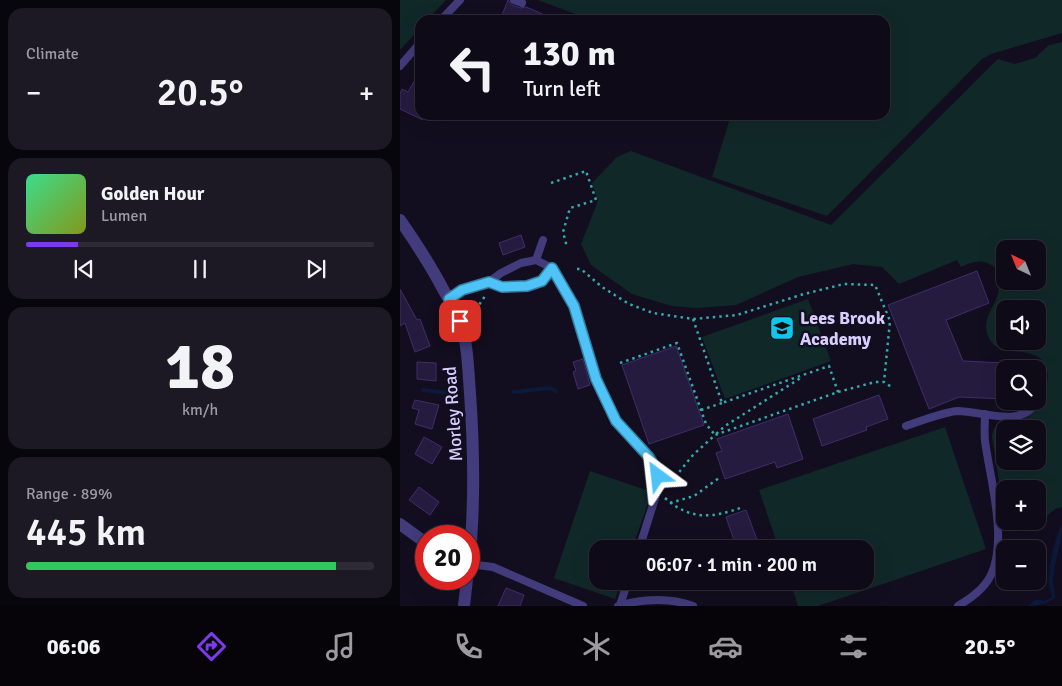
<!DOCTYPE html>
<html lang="en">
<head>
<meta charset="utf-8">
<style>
	:root { --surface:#0e0a17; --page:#1c1824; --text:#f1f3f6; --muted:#9b9aa1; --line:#2e2b36; --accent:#7c3aed }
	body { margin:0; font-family:Signika,sans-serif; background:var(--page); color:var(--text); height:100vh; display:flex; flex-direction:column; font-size:19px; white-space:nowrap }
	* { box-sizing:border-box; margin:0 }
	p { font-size:16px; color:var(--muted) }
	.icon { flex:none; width:28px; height:28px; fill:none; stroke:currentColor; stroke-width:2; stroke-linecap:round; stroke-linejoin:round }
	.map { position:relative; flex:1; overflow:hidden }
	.panel { display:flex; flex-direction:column; gap:8px; padding:8px; background:#08060d; width:400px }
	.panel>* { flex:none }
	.guide { position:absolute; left:15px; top:15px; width:475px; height:105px; border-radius:15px; box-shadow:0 5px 20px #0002,0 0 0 1px var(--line); background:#0e0a17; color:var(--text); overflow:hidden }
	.needle { width:32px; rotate:317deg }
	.fabs { position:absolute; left:596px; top:240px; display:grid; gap:10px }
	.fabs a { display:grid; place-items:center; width:50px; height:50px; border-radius:10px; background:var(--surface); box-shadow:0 5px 20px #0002,0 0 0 1px var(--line); font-size:25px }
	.speed { position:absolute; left:15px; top:525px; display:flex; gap:10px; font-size:25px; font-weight:700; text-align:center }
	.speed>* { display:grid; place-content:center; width:65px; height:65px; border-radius:50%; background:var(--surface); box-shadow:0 5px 20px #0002,0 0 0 1px var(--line); line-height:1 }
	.speed .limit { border:8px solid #d22; background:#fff; color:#111 }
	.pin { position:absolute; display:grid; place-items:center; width:42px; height:42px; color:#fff; margin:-21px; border-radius:10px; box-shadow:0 2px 8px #0006 }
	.me { position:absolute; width:55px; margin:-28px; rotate:330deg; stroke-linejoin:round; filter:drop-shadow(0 0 4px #0008) }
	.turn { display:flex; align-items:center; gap:18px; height:105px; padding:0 25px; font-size:22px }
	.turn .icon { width:65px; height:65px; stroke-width:2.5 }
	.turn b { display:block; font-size:35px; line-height:42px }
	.big { font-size:38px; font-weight:600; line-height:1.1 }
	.panel .widget { flex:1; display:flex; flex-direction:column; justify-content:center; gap:8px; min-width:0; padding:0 18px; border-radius:15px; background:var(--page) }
	.panel .dial { align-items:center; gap:0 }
	.dial b { font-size:65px; line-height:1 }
	.song { display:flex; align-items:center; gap:15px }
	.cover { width:60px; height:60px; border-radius:8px; background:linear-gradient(135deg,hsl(150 70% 55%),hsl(70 70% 35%)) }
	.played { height:5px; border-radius:2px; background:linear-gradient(90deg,var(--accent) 15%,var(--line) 15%) }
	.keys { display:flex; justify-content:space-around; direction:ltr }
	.heat { display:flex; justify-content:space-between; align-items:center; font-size:28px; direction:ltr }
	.charge { height:8px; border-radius:4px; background:linear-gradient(90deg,#34c759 89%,var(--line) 0) }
	.trip { position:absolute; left:189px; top:540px; width:285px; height:50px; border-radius:15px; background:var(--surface); box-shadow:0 5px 20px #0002,0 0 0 1px var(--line); font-weight:600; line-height:50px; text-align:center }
	.menu { display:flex; height:80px; justify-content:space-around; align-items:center; background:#060409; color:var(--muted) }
	.menu .icon { width:35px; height:35px }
	.menu .selected { color:var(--accent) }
	.menu b { font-size:22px; color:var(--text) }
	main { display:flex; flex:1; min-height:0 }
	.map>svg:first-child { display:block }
	.green { fill:#112829; fill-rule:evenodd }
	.water { fill:#0b193b }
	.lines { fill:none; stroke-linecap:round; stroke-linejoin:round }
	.stream { stroke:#0b193b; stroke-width:4 }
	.building { fill:#251b3f; stroke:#3e2e6a }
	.path { stroke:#34aaab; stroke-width:2.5; stroke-dasharray:2.5 4; stroke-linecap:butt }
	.service { stroke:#423b7c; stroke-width:8 }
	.minor { stroke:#423b7c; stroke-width:12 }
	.tertiary { stroke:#423b7c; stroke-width:12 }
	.route-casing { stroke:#337fa1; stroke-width:12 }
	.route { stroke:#4fc3f7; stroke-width:9 }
	.labels { text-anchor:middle; stroke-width:5; stroke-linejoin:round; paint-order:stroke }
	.poi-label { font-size:18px; font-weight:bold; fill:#d7cefd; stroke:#120e1f; text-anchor:start }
	.street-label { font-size:18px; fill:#d7cefd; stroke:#120e1f }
</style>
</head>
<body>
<main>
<section class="panel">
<div class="widget"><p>Climate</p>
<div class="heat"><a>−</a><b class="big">20.5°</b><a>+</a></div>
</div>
<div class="widget">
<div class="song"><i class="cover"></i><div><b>Golden Hour</b><p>Lumen</p></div></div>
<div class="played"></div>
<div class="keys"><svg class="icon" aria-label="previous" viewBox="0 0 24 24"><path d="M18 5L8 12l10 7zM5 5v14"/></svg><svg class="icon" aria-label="pause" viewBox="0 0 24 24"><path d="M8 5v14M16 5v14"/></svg><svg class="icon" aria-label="next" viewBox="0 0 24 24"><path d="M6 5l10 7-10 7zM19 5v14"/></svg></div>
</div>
<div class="widget dial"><b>18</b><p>km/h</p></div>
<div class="widget"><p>Range · 89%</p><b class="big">445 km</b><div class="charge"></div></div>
</section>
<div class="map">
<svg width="662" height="606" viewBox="0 0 662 606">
	<rect width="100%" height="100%" fill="#120e1f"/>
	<!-- green -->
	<g class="green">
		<path d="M0 0H46L27 20H20V28L0 50Z"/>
		<path d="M138 0H662V33L591 54 582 59 427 216 312 177 331 115H485V20H191Z"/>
		<path d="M662 42V507L655 509 633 529 605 522 638 521V489H605V519L592 437C595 413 614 425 628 417 641 409 652 380 646 366 634 341 595 363 587 333 581 311 607 300 596 275L599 272C587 258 575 260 561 267L557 260 499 284 482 267 453 264 398 277 336 305 296 308 272 306 232 294 191 265 181 244 198 201 192 183 217 157 231 151 431 225 598 59 615 64 635 58 649 45ZM605 249H638V281H605ZM605 309H638V341H605ZM605 429H638V461H605Z"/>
		<path d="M408 299 431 361 325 399 302 337Z"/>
		<path d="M545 427 586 549 418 606H398L390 581H465V549H379L359 490Z"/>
		<path d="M190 471 252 492 232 549H198V581H221L215 599 154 578Z"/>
	</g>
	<!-- water -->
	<path class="water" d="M662 524C662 542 655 561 653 579 652 586 656 591 655 598 647 604 638 606 629 606 633 599 637 598 644 601L652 597C652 593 650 590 649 586 647 572 655 536 662 524Z"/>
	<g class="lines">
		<!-- stream -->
		<g class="stream">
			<path d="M23 390 49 393"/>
			<path d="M113 392 150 388 156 391"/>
		</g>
	</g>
	<!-- building -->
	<g class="building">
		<path d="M108 0 112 5 120 8 126 7 131 9 156 20H100Z"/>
		<path d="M20 71V100L16 108 23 120 0 109V94L2 89 8 92Z"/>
		<path d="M121 235 125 247 103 255 99 243Z"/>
		<path d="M577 271 589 303 546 320 563 361 605 363V399L559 397 529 409 488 305Z"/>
		<path d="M0 289 17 320 20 319 30 346 15 352 5 323 0 326Z"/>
		<path d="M276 346 304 425 249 444 222 365Z"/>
		<path d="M183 359 190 385 178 389 173 372 176 371 173 362Z"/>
		<path d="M17 362 36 363V381L17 379Z"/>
		<path d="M479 395 488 419 466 427 467 430 422 446 413 419Z"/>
		<path d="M15 400 39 405 32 429 15 424 19 410 12 408Z"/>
		<path d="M388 414 403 459 377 468 375 462 325 479 316 453 322 451 317 439Z"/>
		<path d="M24 437 42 447 32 464 15 454Z"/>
		<path d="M19 487 39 502 30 515 9 500Z"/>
		<path d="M346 510 359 545 348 549H337L326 517Z"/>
		<path d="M106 588 124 595 120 606H98Z"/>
	</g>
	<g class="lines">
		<!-- path -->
		<g class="path">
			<path d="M151 183 186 171 196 200 170 208 163 232 167 247"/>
			<path d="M177 269H181L202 287 229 304 253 313 293 319 337 315 404 294 444 284 475 285 490 321 484 382"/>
			<path d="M71 314 75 311 85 296"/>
			<path d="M293 319 322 403 429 366 438 392"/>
			<path d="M220 363 277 343 306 424 315 435 325 426 399 379 400 376"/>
			<path d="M301 410 322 403"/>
			<path d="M267 487 293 455 315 435 438 392 475 382H484L493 388"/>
			<path d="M265 498C291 521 313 518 343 507"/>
			<path d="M270 503 294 496 319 478"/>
		</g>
		<!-- service -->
		<g class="service">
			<path d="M114 0 122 3"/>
			<path d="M41 20 60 0"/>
			<path d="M0 66 20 43"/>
			<path d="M136 260 143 240"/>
			<path d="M152 268 174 306 196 379 216 421 249 457 256 469 258 489 239 549"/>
			<path d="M49 299 62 290 89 282 101 273 121 263 136 260 152 268C149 272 146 278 143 281 130 291 102 287 89 282"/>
			<path d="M506 426C521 421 543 412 558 411 581 411 625 429 636 401"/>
			<path d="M69 564 93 567 183 606"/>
			<path d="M220 605C244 599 269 597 293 606"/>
			<path d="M218 606 220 605 228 581"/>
			<path d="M558 606C571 598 584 589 591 575 608 539 590 479 585 441 584 432 585 423 585 414"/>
		</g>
		<!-- minor -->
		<path class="minor" d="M0 524 26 543"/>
		<!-- tertiary -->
		<g class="tertiary">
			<path d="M0 220C16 243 31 266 44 291 50 301 57 311 60 321 68 344 68 369 70 393 74 450 75 507 69 564"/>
			<path d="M64 606 67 579"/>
		</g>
	</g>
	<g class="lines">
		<defs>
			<path id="route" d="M60 321 49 299 62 290 89 282 102 287 127 286 142 281 152 268 174 306 196 379 216 421 249 457 256 469 258 476"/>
		</defs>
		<!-- route casing -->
		<use href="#route" class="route-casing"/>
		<!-- route -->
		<use href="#route" class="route"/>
	</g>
	<!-- icons -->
	<defs>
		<symbol id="school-square" viewBox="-11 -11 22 22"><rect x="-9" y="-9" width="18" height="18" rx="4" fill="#0cc6eb" stroke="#120e1f"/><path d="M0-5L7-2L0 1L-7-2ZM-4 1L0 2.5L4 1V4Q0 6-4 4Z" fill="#111"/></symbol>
	</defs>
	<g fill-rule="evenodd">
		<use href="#school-square" x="368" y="314" width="28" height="28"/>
	</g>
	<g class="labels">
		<!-- poi labels -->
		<g class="poi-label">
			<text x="400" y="324">Lees Brook<tspan x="400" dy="21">Academy</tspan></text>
		</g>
		<!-- street labels -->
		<g class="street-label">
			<text transform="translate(53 414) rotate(-94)" y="6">Morley Road</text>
		</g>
	</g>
</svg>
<div class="fabs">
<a><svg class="needle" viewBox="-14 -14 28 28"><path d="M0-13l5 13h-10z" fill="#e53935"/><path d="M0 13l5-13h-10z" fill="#9b9aa1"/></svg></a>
<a><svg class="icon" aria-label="sound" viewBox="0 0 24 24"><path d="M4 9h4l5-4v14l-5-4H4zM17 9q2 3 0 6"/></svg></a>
<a><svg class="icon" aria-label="search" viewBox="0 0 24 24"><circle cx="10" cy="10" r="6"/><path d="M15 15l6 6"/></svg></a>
<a><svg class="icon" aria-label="layers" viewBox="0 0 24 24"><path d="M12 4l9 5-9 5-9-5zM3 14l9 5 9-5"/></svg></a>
<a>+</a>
<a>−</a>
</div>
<div class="speed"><div class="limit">20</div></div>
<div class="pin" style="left:60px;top:321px;background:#d93025"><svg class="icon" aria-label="arrive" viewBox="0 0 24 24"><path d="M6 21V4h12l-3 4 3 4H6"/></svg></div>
<svg class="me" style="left:258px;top:476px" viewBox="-20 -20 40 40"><path d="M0-17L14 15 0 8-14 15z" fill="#4fc3f7" stroke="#fff" stroke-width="4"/></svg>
<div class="trip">06:07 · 1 min · 200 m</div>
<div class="guide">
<div class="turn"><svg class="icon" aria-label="left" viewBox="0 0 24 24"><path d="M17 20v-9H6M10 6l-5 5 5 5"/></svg><div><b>130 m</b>Turn left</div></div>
</div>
</div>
</main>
<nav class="menu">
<b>06:06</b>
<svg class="icon selected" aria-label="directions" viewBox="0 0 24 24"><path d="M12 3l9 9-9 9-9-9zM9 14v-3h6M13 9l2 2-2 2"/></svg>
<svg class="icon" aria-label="music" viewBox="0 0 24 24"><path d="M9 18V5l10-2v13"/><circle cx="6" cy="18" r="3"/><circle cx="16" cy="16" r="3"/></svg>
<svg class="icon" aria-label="phone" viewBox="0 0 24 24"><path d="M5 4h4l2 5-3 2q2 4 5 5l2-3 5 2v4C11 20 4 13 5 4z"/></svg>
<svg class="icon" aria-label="climate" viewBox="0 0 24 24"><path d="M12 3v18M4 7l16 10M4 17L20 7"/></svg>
<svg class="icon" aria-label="car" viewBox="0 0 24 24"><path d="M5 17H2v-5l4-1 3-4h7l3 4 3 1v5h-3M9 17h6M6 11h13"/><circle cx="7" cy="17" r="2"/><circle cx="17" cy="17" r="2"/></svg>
<svg class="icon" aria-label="filters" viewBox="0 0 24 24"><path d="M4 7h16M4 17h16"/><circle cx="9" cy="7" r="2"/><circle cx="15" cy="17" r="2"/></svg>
<b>20.5°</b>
</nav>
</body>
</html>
